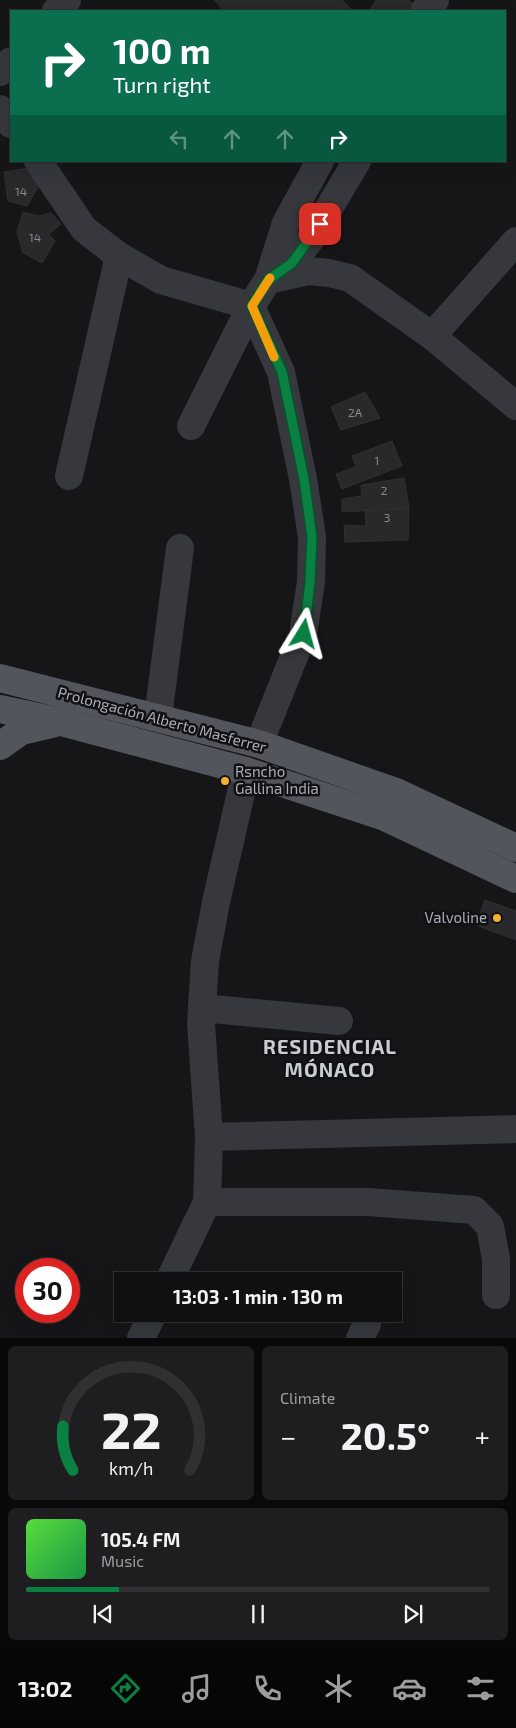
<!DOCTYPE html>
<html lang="en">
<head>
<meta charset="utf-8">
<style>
	:root { --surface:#101012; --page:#1e1e20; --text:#f1f3f6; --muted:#9c9d9f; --line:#303032; --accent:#0b8043 }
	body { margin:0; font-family:"Exo 2",sans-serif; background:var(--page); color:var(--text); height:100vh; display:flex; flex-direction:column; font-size:19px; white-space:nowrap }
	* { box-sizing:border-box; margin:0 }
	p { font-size:16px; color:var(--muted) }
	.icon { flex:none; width:28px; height:28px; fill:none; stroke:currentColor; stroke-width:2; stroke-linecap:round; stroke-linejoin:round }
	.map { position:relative; height:1338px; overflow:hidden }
	.drawer { display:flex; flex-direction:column; gap:8px; padding:8px; background:#09090a; flex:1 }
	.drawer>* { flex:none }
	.top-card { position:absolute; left:10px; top:10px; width:496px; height:152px; border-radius:0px; box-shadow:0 5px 20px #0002,0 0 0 1px var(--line); background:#0b6e4f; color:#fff; overflow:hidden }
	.speed { position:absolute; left:15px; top:1258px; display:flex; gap:10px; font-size:25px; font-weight:700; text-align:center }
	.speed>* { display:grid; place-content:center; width:65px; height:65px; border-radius:50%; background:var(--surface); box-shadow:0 5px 20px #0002,0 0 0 1px var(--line); line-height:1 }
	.speed .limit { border:8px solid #d22; background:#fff; color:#111 }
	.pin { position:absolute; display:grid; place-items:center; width:42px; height:42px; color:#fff; margin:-21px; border-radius:10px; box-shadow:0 2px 8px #0006 }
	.me { position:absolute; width:55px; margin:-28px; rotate:8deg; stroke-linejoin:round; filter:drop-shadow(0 0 4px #0008) }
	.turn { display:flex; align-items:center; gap:18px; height:105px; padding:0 20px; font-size:22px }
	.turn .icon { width:65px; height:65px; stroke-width:2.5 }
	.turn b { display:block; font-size:35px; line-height:42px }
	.lanes { display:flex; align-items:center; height:48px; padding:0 20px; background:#0003; justify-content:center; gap:25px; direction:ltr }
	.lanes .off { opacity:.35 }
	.big { font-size:38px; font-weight:700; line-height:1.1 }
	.drawer .tile { flex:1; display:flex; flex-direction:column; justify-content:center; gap:8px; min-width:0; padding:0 18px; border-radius:8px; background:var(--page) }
	.drawer .dial { align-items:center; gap:0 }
	.dial svg { height:130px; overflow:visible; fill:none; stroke:var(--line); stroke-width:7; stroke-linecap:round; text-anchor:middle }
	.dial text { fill:var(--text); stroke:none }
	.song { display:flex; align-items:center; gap:15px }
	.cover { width:60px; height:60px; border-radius:8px; background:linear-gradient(135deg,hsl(110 70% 55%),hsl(140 70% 35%)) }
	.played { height:5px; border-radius:2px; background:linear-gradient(90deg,var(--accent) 20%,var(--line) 20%) }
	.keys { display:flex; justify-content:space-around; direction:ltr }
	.heat { display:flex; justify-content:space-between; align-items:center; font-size:28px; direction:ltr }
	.drawer .tiles { flex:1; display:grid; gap:8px; grid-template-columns:1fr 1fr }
	.tile:last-child { grid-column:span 2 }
	.trip { position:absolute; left:114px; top:1272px; width:288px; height:50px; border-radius:0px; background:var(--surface); box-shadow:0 5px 20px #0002,0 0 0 1px var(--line); font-weight:700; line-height:50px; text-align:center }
	.menu { display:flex; height:80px; justify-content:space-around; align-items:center; background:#060607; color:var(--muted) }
	.menu .icon { width:35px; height:35px }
	.menu .active { color:var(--accent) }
	.menu b { font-size:22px; color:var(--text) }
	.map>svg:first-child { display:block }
	.building { fill:#29292c; stroke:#303034 }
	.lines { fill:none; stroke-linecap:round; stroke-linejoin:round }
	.minor { stroke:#37383d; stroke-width:28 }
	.major { stroke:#53555c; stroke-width:28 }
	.route-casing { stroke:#07532c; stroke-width:12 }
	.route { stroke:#0b8043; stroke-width:9 }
	.slow { stroke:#f59e0b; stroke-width:9 }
	.poi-dot { fill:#f2b134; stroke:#111113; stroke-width:2 }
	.labels { text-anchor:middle; stroke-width:5; stroke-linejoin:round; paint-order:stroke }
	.number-label { font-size:12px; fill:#888b94 }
	.street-label { font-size:15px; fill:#a8adb8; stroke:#111113 }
	.poi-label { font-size:15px; fill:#a8adb8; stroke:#111113; text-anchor:start }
	.district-label { font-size:20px; font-weight:bold; letter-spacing:1px; fill:#c9ccd4; stroke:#111113 }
</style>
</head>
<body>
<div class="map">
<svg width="516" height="1338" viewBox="0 0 516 1338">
	<rect width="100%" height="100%" fill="#161618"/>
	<!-- building -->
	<g class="building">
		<path d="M214 0H342L353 11H224Z"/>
		<path d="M376 0H408L412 3 407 11H369Z"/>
		<path d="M31 168 41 182 27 206 8 201 4 172Z"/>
		<path d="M23 212 39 216 51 213 61 224 49 234 55 241 42 263 23 253 17 232Z"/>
		<path d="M365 392 380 418 341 430 331 407Z"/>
		<path d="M392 441 402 466 342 489 336 474 356 467 352 456Z"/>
		<path d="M404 478 409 508 342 512V499L362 496 361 485Z"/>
		<path d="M409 508 408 540 345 542 344 525 366 526 365 511Z"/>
		<path d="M485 900 516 911V940L476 925Z"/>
	</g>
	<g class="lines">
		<!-- minor -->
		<g class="minor">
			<path d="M56 11 67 0"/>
			<path d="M424 11 435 0"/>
			<path d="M0 72 11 61"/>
			<path d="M0 109 11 124"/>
			<path d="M38 161 84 229 119 256 161 280 251 306 281 372 303 479 312 537 311 582 303 634 259 744"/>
			<path d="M271 278 292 263 310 240 357 161"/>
			<path d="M268 280 308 271 329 273 350 278 432 336 516 406"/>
			<path d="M432 336 516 241"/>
			<path d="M191 426 251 306 268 280 286 223 320 161"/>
			<path d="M69 476 119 256"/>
			<path d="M158 717 180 548"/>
			<path d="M202 1008 339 1021"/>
			<path d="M209 1137 516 1129"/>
			<path d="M207 1202H368L474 1210 490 1226 496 1259V1295"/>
			<path d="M169 1281 207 1202 209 1137 201 1024 205 961 216 902 246 771"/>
			<path d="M141 1338 153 1314"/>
			<path d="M360 1338 367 1324"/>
		</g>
		<!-- major -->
		<g class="major">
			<path d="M0 678 259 744 396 792 516 848"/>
			<path d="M0 709 61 722 246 771 385 817 516 879"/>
			<path d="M0 746 21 731 55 723"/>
		</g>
	</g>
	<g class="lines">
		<defs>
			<path id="route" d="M304 634 310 582 312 537 304 479 282 372 252 306 268 280 292 263 320 224"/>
		</defs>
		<!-- route casing -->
		<use href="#route" class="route-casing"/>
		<!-- route -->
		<use href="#route" class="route"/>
		<!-- slow -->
		<path class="slow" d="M270 278 252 306 274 357"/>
	</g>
	<!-- markers -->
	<g class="poi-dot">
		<circle cx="225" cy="781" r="5"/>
		<circle cx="497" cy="918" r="5"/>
	</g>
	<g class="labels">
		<!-- number labels -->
		<g class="number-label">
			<text x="21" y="196">14</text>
			<text x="35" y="242">14</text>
			<text x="355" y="417">2A</text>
			<text x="377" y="465">1</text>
			<text x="384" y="495">2</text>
			<text x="387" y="522">3</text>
		</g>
		<!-- street labels -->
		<g class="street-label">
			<text transform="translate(162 720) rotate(15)" y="5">Prolongación Alberto Masferrer</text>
		</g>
		<!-- poi labels -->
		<g class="poi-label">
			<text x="235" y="777">Rsncho<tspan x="235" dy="17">Gallina India</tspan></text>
			<text x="487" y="923" text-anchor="end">Valvoline</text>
		</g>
		<!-- district labels -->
		<g class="district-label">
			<text x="330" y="1054">RESIDENCIAL<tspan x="330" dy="23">MÓNACO</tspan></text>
		</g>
	</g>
</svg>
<div class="speed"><div class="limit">30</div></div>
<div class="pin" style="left:320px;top:224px;background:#d93025"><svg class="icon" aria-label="arrive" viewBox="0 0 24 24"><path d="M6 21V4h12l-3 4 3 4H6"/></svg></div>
<svg class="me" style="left:304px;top:634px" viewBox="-20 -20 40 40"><path d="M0-17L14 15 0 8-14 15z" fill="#0b8043" stroke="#fff" stroke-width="4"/></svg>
<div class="trip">13:03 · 1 min · 130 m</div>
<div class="top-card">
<div class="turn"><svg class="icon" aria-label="right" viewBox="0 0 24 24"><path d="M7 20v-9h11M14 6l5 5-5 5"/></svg><div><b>100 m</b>Turn right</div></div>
<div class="lanes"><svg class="icon off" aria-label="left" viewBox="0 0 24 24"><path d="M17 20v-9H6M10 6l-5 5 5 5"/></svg><svg class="icon off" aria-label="ahead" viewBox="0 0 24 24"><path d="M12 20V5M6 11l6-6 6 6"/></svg><svg class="icon off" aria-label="ahead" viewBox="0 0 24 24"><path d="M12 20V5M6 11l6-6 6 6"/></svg><svg class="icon" aria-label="right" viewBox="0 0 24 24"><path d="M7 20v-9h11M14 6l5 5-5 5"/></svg></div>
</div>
</div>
<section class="drawer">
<div class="tiles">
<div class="tile dial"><svg viewBox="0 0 100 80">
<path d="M14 69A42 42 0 1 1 86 69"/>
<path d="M14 69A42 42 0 0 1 8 42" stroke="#0b8043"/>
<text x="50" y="56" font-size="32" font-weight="700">22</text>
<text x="50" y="72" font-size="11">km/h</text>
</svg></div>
<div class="tile"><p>Climate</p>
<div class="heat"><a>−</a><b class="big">20.5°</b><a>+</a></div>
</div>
<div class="tile">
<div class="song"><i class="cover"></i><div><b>105.4 FM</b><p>Music</p></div></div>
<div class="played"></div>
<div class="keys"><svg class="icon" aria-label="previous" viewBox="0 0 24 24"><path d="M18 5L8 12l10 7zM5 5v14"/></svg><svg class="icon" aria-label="pause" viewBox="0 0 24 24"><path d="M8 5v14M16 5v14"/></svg><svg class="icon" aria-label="next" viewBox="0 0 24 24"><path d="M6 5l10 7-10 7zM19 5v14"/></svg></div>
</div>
</div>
</section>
<nav class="menu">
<b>13:02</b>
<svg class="icon active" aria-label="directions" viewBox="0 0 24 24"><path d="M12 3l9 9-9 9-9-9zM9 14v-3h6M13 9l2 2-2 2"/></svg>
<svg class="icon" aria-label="music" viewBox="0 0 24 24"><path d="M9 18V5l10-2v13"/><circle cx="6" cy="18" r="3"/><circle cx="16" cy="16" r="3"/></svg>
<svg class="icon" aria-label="phone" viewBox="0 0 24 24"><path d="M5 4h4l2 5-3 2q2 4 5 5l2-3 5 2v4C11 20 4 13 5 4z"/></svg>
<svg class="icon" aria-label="climate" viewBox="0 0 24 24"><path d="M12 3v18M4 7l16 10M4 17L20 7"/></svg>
<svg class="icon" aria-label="car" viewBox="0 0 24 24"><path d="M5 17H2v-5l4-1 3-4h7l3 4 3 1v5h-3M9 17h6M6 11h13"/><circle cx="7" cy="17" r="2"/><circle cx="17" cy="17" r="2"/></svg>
<svg class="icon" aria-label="filters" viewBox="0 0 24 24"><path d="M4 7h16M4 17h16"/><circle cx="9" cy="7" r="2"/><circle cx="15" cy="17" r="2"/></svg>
</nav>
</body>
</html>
